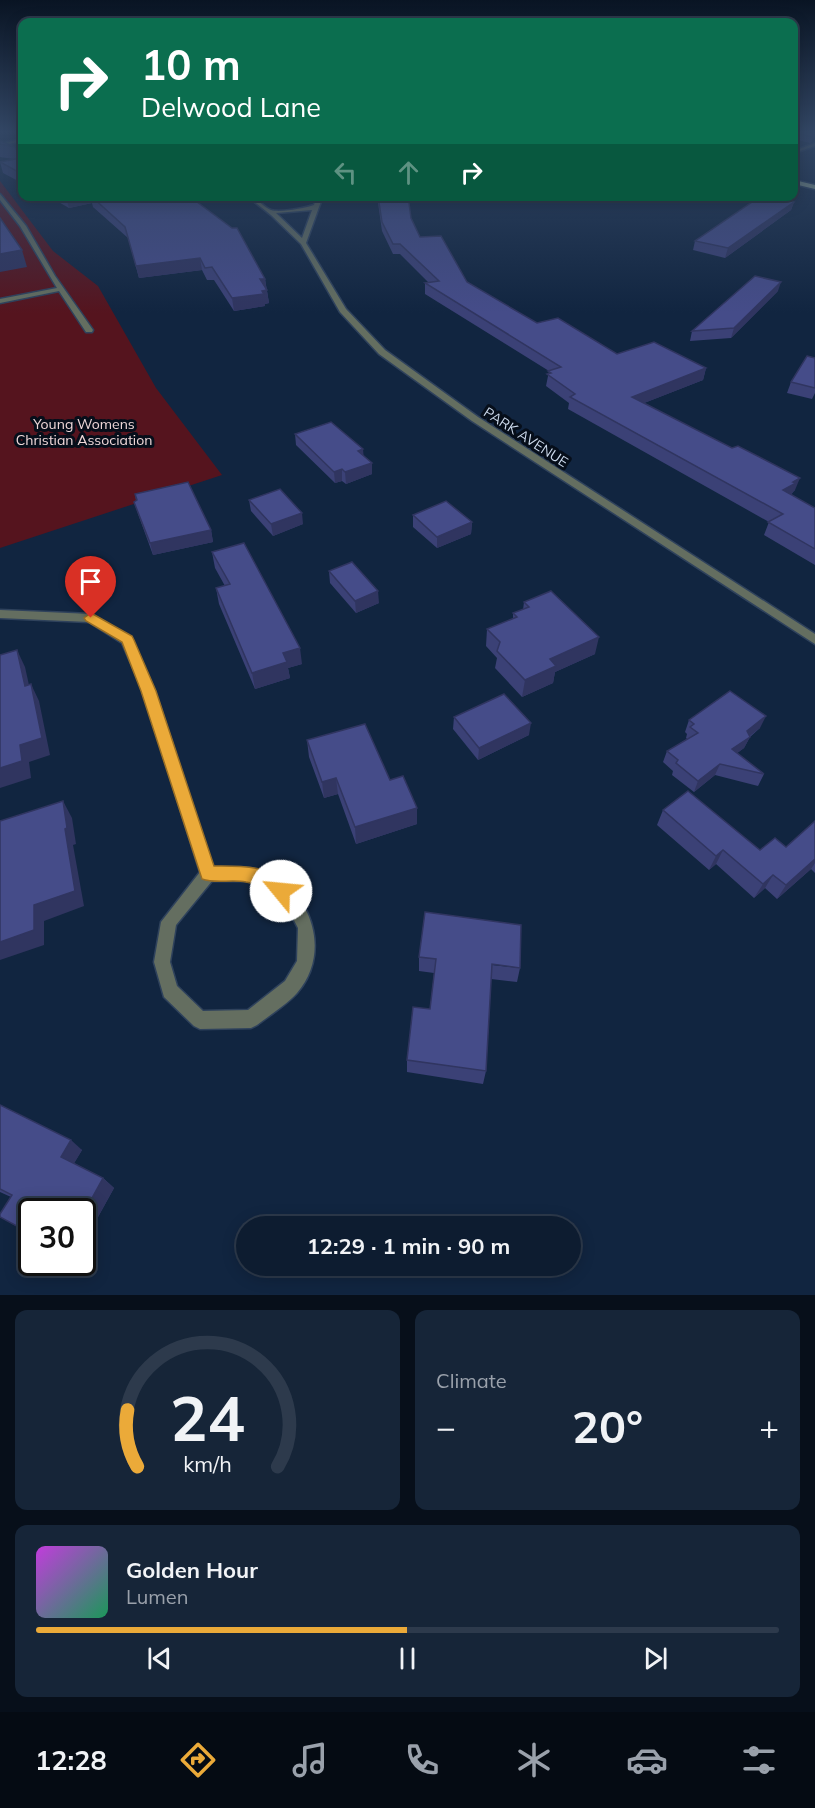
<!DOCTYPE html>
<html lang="en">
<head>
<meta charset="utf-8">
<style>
	:root { --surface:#0d1c30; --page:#162538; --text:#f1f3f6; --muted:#9aa1ab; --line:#2d3a4c; --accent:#ebaa39 }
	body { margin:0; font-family:Mulish,sans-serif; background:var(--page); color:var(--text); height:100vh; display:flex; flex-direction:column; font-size:22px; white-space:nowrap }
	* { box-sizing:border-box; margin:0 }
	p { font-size:20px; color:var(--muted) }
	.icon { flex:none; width:33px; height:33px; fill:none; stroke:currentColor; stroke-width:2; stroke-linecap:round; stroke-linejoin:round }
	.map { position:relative; height:1295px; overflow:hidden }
	.side { display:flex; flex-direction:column; gap:15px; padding:15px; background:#070f1a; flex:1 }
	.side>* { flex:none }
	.hud { position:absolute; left:18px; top:18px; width:780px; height:183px; border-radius:12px; box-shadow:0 3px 15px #0003,0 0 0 2px var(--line); background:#0b6e4f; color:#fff; overflow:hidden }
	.speed { position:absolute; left:18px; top:1198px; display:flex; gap:12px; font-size:30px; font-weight:700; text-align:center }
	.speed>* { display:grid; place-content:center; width:78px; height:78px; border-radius:50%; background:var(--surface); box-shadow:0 3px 15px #0003,0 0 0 2px var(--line); line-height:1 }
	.speed .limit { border:3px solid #111; border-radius:9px; background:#fff; color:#111 }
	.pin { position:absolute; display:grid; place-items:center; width:51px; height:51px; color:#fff; margin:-62px -26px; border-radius:50% 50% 50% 0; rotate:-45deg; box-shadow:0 0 6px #0007 }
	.pin .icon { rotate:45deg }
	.me { position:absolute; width:66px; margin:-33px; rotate:298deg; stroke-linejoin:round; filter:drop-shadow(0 0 4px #0008) }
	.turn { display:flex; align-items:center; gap:21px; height:126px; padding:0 24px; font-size:27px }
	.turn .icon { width:78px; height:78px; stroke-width:2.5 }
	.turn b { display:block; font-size:42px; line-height:51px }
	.lanes { display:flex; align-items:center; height:57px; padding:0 24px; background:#0003; justify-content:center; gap:30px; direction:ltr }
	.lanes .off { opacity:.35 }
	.big { font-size:45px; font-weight:700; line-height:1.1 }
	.side .card { flex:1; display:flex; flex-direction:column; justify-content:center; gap:9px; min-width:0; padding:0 21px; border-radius:12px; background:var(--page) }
	.side .dial { align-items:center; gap:0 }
	.dial svg { height:156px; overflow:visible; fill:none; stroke:var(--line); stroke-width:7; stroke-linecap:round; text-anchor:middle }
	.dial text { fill:var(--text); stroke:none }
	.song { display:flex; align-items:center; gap:18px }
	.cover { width:72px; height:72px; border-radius:9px; background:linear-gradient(135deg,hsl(290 70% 55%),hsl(150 70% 35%)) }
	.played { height:6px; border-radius:3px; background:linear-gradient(90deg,var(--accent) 50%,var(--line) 50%) }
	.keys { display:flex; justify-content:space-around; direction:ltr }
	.heat { display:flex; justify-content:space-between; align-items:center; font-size:33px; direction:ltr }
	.side .tiles { flex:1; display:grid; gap:15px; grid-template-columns:1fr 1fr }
	.card:last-child { grid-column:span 2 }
	.trip { position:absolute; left:236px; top:1216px; width:345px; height:60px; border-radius:30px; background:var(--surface); box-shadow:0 3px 15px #0003,0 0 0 2px var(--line); font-weight:700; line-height:60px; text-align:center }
	.tabs { display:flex; height:96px; justify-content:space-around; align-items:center; background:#050b13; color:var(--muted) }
	.tabs .icon { width:42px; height:42px }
	.tabs .on { color:var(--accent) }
	.tabs b { font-size:27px; color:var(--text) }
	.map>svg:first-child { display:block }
	.green { fill:#55141e }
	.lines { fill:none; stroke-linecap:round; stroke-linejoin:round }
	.service-casing { stroke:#2f425c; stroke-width:3 }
	.minor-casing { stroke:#2f425c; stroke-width:3 }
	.primary-casing { stroke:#2f425c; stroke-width:3 }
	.service { fill:#646e60; fill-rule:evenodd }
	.minor { fill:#646e60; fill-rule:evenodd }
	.primary { fill:#a4b99b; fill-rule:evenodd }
	.wall { fill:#3b4176 }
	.shaded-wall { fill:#303560 }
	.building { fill:#454c89; stroke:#303560; stroke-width:1.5 }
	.route { fill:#ebaa39; stroke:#996e25; stroke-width:1.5 }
	.labels { text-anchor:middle; stroke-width:6; stroke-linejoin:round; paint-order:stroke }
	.far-park-label { font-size:14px; fill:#f0d8d9; stroke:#060e1a }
	.far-street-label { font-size:14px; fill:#cddaec; stroke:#060e1a }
</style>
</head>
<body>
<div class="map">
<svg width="815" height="1295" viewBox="0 0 815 1295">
	<rect width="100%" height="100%" fill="#112540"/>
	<!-- green -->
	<path class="green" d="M0 181 53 251 98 286 156 388 222 475 0 548Z"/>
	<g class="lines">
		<defs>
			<g id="service">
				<path d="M22 139V141L0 146V144Z"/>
				<path d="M0 194 26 226 55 276 93 330 92 332H86L59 291 0 303V299L57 288 20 226 0 200Z"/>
			</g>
			<g id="minor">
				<path d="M815 143V146L794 153V151Z"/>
				<path d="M247 196C258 196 261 206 271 210 280 213 305 208 314 205L317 196H323L306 243 346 309 385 350 478 417 815 634V644L472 421 379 354 340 312 301 244 271 215ZM312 210 302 238 276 213Z"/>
				<path d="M0 610 91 614 131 637 155 691 213 867C234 867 259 865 276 877 315 902 329 956 297 993 286 1005 270 1015 257 1025L251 1028 200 1029 194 1026 164 997 154 962 161 922 200 872 143 691 122 643 89 622 0 618ZM212 881H246L265 887 286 905 298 928 297 961 285 981 248 1010 203 1011 177 986 170 962 176 925Z"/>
			</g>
			<path id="primary" d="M794 180 815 185V189L794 184Z"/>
		</defs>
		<!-- service casing -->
		<use href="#service" class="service-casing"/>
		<!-- minor casing -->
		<use href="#minor" class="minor-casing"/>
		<!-- primary casing -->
		<use href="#primary" class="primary-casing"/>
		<!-- service -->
		<use href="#service" class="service"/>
		<!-- minor -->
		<use href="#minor" class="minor"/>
		<!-- primary -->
		<use href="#primary" class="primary"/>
	</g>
	<!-- wall -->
	<g class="wall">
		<path d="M794 132 814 136 812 142 810 143 794 139Z"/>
		<path d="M0 141 15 147 18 158H20L22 153V183L3 173 0 162 14 159 0 157Z"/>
		<path d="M48 196H189L265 279 269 303 265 304V306L234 311 214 280H207L202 270 139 278 128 238 93 207 92 203 69 208Z"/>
		<path d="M377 196H408L411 218 420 237 467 282 537 323 617 354 706 368 703 380 644 403 795 490 793 492 791 495 815 508V565L764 535 769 522 568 409 569 403 546 386 549 371 425 294V283H429L400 254H393L382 231Z"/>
		<path d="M794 202 791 210 725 258 693 250 695 241Z"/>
		<path d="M778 291 731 338 690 341 692 331Z"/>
		<path d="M815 358V393L812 399 787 393 791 382Z"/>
		<path d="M295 434 364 456 372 463V474L346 484 342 481 335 483 296 445Z"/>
		<path d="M135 494 211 530 213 542 153 555 138 514 134 502 136 501Z"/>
		<path d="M249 500 303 524 273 536 251 511Z"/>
		<path d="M413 515 472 522 471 534 437 548 413 527Z"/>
		<path d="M212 552 302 664 288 668 290 678 255 689 219 604 216 588 225 586 215 568Z"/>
		<path d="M329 571 379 603 356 613 330 583Z"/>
		<path d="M524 602 595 654 555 672 553 683 522 697 495 668 497 658 486 646 487 629 513 619V613L523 610Z"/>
		<path d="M454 717 529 735 478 760 453 729Z"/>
		<path d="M689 720 760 728 750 737 744 748 737 753 764 774 758 786 715 775 694 792 672 775 673 771 663 762 667 751 687 739 686 738 687 734 685 732Z"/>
		<path d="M307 740 390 780 417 824 356 844 338 794 324 798 309 757Z"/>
		<path d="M663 810 760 850 786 847 815 821V873L811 869 777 899 765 888 754 898 716 864 709 870 657 825Z"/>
		<path d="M419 957 520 968 517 982 491 979 486 1071 483 1084 407 1072V1060L430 1009 434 973 419 971Z"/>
		<path d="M0 1105 82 1150 74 1163 103 1178 114 1188 82 1246V1212H32V1235L0 1217 11 1197 0 1192Z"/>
	</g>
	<!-- shaded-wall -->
	<g class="shaded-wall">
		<path d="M69 196H91L92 203 69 208 66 197Z"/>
		<path d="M453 196H473L453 200Z"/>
		<path d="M794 202 791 210 725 258 728 248Z"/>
		<path d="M22 250 27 267 0 272V254Z"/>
		<path d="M200 258 202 270 139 278 136 266Z"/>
		<path d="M260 279H265L269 303 265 304V306L234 311 232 298Z"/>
		<path d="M781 282 778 291 731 338 734 328Z"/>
		<path d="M706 368 703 380 629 409 632 397Z"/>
		<path d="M363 449 364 460 358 451Z"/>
		<path d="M372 463V474L346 484 345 472Z"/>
		<path d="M342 469V481L335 483 334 472Z"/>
		<path d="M800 478 795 490 793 492 791 495 783 490 793 482Z"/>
		<path d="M302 513 303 524 273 536 271 524Z"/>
		<path d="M472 522 471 534 437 548V537Z"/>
		<path d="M211 530 213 542 153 555 150 543Z"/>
		<path d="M378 591 379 603 356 613 355 601Z"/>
		<path d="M599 637 595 654 555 672 553 683 522 697 525 680 550 659Z"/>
		<path d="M300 648 302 664 288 668 290 678 255 689 252 673 283 653Z"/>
		<path d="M17 650 25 667 33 703 25 686Z"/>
		<path d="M31 684 39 701 50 755 29 762 31 778 0 788V768L20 745Z"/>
		<path d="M766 716 760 728 746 739 750 737 744 748 727 761 732 749 747 731Z"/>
		<path d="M531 723 529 735 478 760 479 748Z"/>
		<path d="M720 764 715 775 694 792 698 781Z"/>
		<path d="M336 778 338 794 324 798 322 782Z"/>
		<path d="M63 801 72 818 76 844 73 845 84 906 44 921V945L0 960V942L34 905 65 829Z"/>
		<path d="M417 808V824L356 844 355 827Z"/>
		<path d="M723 850 716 864 709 870 716 856Z"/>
		<path d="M815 859V863L811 869 777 899 786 885Z"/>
		<path d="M773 875 765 888 754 898 763 884Z"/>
		<path d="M71 1140 82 1150 72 1167 61 1157Z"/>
		<path d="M103 1178 114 1188 82 1246V1216Z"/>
		<path d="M29 1222 32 1223V1235L24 1230Z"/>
	</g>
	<!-- building -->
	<g class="building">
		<path d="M794 132H809L814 136 812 137Z"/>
		<path d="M0 141 15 147 0 144Z"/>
		<path d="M21 153H22V174L0 162 20 158Z"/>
		<path d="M91 196H189L232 228H237L265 279H260L267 290 262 291 264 294 232 298 212 267 205 268 200 258 136 266 125 227Z"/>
		<path d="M378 196H408L411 218 420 237 441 236 467 282 537 323 558 318 617 354 654 342 706 368 632 397 732 448 738 446 800 478 793 482 796 483 783 490 815 508V549L768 522 783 514 570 397 575 394 547 374 551 373 548 371 561 367 425 283 439 281 400 244H393L382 222Z"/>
		<path d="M761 196H772L794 202 728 248 695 241Z"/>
		<path d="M0 218 22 250 0 254Z"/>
		<path d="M755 276 781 282 734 328 692 331Z"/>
		<path d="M807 356 815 358V388L791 382Z"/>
		<path d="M331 422 363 449 358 451 372 463 345 472 342 469 334 472 295 434Z"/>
		<path d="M188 482 211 530 150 543 134 502 137 500 135 494Z"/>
		<path d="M280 489 302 513 271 524 249 500Z"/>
		<path d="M446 501 472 522 437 537 413 515Z"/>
		<path d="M244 543 300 648 283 653 287 662 252 673 216 588 230 584 212 552Z"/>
		<path d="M352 562 378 591 355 601 329 571Z"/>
		<path d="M551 591 599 637 550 659 556 666 525 680 497 651 500 642 487 629 517 617 513 613 529 607 524 602Z"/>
		<path d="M17 650 25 686 31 684 42 738 20 745 22 761 0 768V655Z"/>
		<path d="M730 691 766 716 747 731 750 737 732 749 764 774 720 764 698 781 676 763 678 760 667 751 698 733 690 727 694 724 689 720Z"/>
		<path d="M504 694 531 723 479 748 454 717Z"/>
		<path d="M365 724 390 780 403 776 417 808 355 827 336 778 322 782 307 740Z"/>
		<path d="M688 791 760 850 775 838 786 847 815 821V859L786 885 773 875 763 884 723 850 716 856 663 810Z"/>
		<path d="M63 801 67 828 65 829 75 891 34 905V930L0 942V821Z"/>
		<path d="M425 912 521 925 520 968 492 964 486 1071 407 1060 413 1007 430 1009 436 959 419 957Z"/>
		<path d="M0 1105 71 1140 61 1157 103 1178 82 1216V1212H32V1223L29 1222 24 1230 0 1217V1214L12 1195 0 1189Z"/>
	</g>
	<!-- sky -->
	<linearGradient id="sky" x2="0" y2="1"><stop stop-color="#091423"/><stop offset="0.42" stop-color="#324664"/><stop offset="1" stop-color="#324664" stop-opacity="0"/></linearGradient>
	<rect width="815" height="313" fill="url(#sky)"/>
	<!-- route -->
	<path class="route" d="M91 613 132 636 134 640 156 691 214 866C238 866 278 864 290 891L288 896 281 899C269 894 261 884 246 882 231 879 216 884 202 879L141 691 122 642 86 621 84 618Z"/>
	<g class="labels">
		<!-- far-park labels -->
		<g class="far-park-label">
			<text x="84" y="429">Young Womens<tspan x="84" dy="16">Christian Association</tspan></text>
		</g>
		<!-- far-street labels -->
		<g class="far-street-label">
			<text transform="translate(526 437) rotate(33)" y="5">PARK AVENUE</text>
		</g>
	</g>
</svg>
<div class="speed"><div class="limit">30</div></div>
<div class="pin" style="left:91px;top:618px;background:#d93025"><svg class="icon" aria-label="arrive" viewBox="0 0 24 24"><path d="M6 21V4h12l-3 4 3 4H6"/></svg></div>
<svg class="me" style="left:281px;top:891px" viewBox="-20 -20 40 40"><circle r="19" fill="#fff"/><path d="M0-13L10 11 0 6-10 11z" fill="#ebaa39"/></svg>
<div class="trip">12:29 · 1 min · 90 m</div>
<div class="hud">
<div class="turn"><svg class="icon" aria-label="right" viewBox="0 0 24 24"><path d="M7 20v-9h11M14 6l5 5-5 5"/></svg><div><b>10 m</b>Delwood Lane</div></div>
<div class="lanes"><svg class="icon off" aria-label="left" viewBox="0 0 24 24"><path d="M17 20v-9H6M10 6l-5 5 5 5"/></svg><svg class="icon off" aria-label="ahead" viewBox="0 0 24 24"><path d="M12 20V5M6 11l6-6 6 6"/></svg><svg class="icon" aria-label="right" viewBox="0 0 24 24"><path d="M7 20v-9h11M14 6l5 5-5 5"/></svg></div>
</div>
</div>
<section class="side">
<div class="tiles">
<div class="card dial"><svg viewBox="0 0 100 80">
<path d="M14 69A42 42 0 1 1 86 69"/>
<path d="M14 69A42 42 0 0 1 9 40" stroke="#ebaa39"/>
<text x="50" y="56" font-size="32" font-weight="700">24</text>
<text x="50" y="72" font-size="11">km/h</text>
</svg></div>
<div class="card"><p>Climate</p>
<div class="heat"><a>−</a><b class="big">20°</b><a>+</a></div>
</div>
<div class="card">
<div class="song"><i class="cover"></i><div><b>Golden Hour</b><p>Lumen</p></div></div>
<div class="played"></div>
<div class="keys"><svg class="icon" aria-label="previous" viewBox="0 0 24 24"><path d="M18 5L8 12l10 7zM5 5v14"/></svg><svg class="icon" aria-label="pause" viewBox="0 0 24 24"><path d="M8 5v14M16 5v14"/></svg><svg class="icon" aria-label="next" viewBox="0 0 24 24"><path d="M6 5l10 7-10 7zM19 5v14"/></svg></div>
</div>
</div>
</section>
<nav class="tabs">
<b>12:28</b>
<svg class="icon on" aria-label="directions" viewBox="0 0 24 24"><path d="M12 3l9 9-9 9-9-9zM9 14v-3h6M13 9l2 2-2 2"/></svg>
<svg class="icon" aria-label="music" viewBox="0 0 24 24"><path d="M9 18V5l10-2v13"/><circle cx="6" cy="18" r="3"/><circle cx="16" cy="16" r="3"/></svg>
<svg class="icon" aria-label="phone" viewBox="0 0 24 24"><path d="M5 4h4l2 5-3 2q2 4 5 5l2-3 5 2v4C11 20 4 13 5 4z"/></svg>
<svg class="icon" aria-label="climate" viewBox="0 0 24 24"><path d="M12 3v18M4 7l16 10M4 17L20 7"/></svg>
<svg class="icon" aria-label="car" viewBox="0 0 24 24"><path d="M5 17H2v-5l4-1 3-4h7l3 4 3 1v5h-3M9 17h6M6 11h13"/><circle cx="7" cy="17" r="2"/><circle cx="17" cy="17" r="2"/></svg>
<svg class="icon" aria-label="filters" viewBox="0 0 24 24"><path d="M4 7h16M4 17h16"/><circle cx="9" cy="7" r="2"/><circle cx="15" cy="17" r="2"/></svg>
</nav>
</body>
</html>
